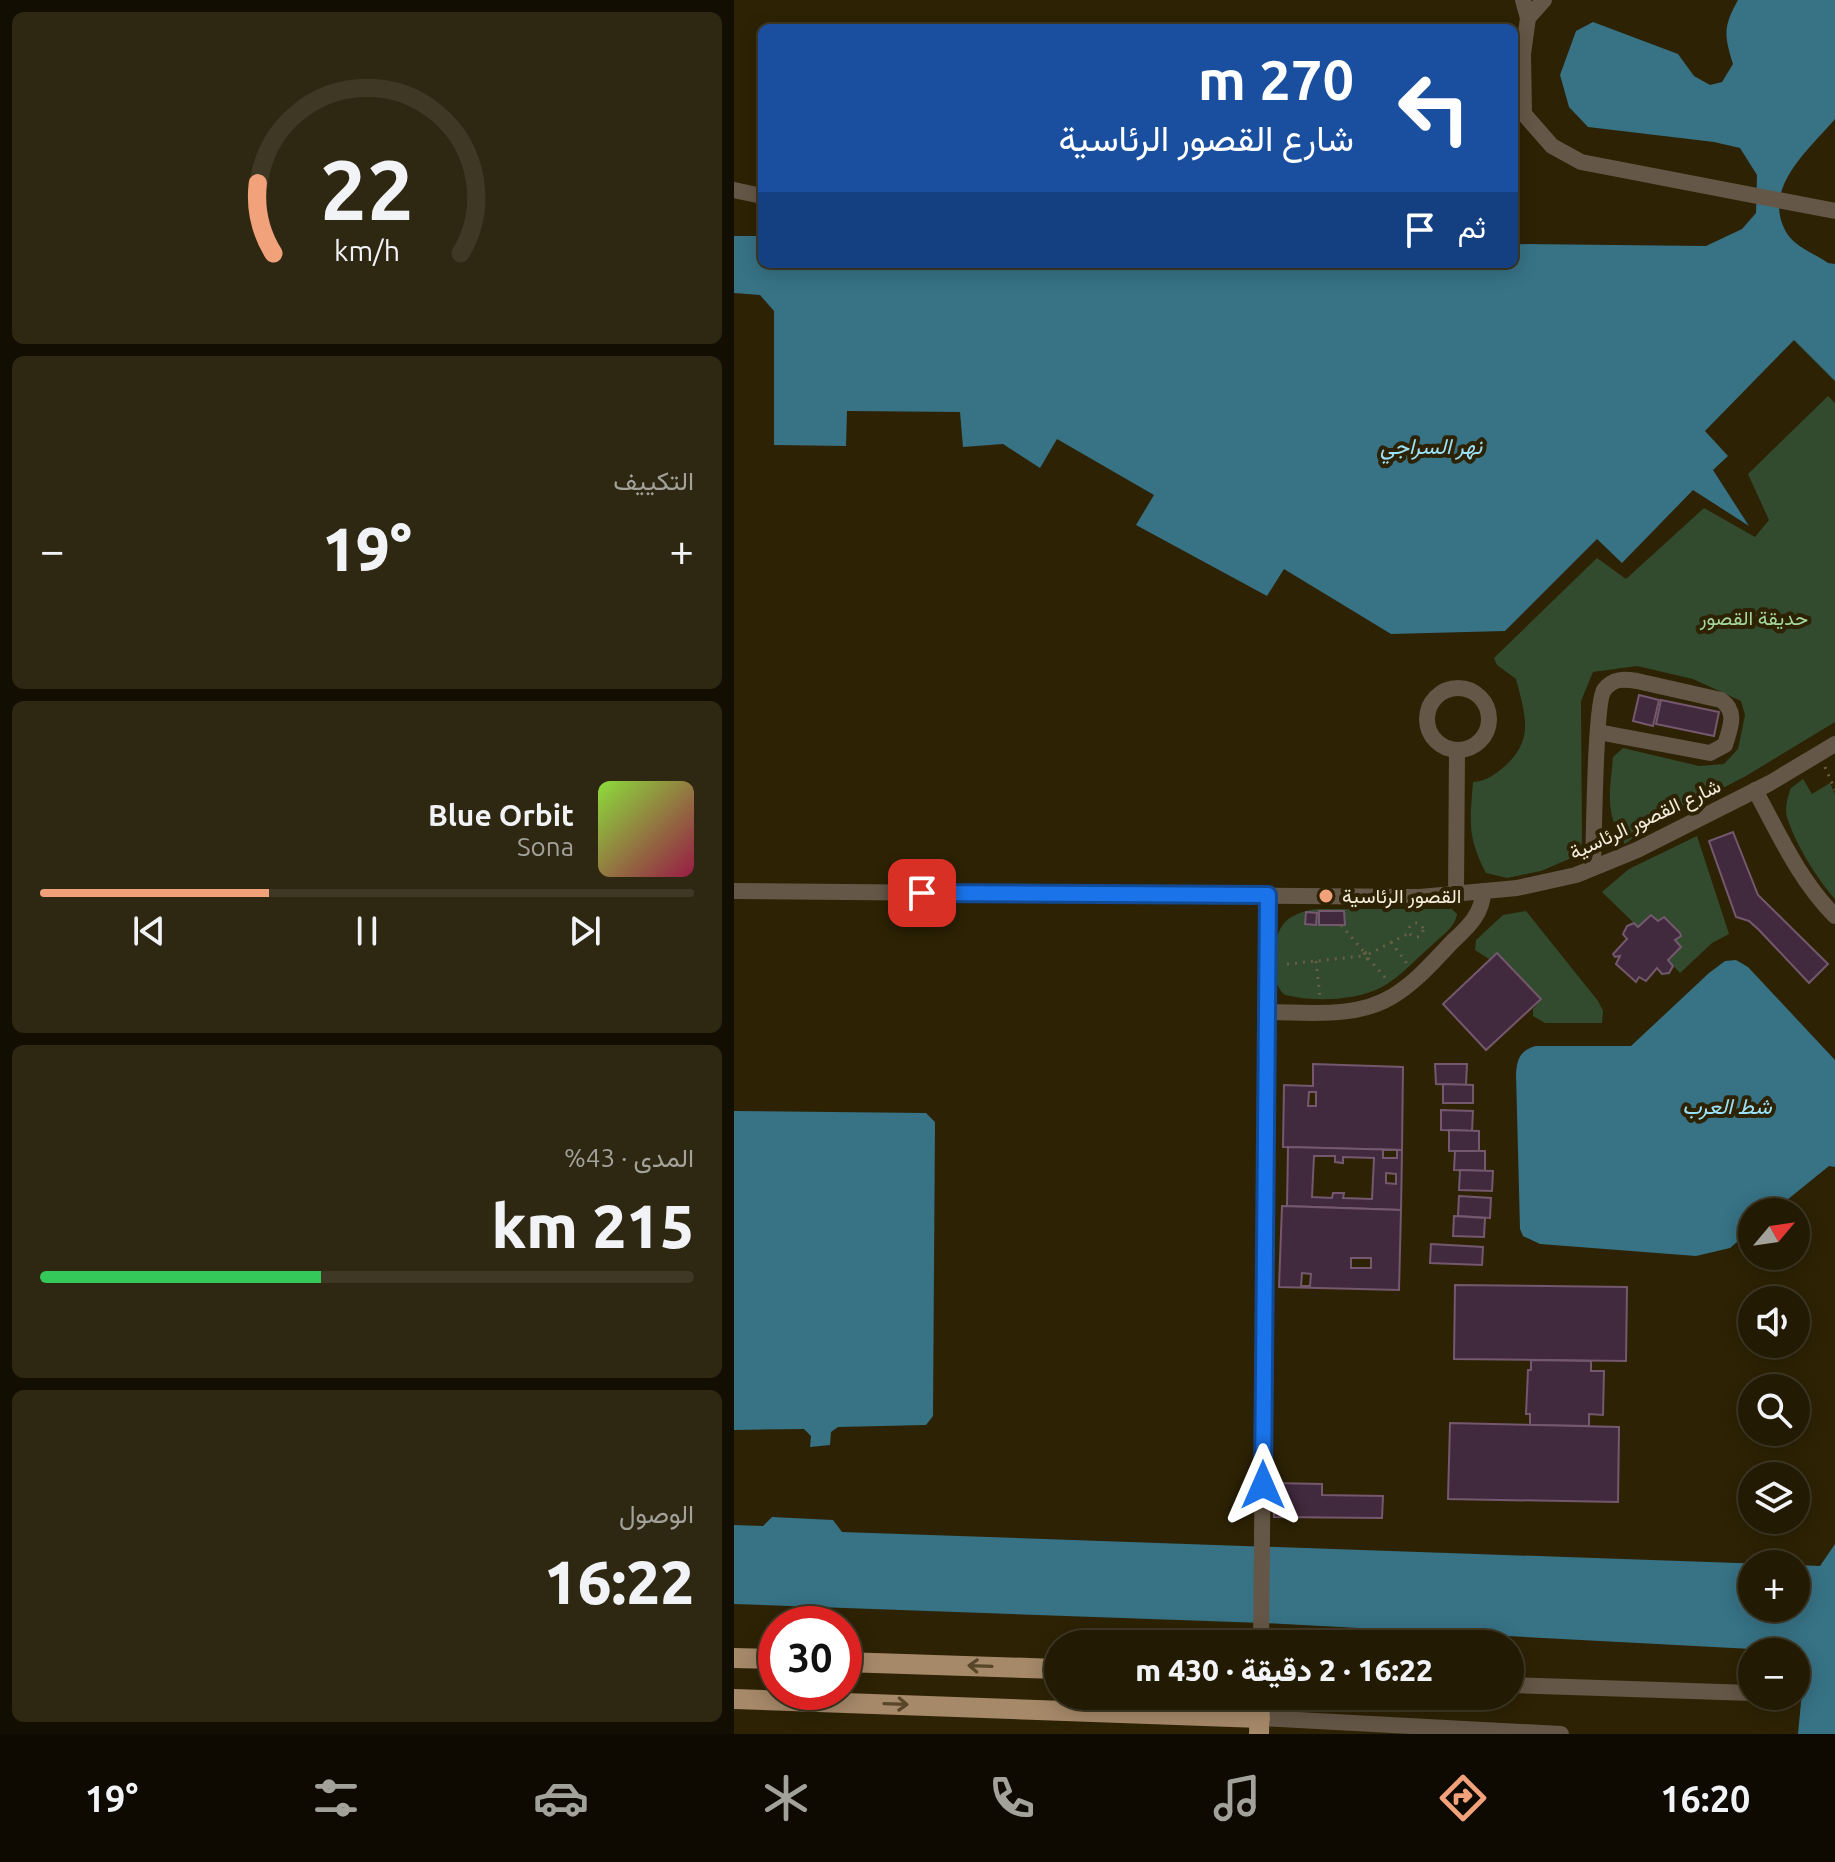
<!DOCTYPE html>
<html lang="ar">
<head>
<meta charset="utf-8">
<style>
	:root { --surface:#221a03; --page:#2e2712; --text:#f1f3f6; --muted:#a2a19a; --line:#3f3825; --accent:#f1a27b }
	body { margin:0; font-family:Ubuntu,Vazirmatn,sans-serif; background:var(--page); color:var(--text); direction:rtl; height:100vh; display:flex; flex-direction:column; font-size:30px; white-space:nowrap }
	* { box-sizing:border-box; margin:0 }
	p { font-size:26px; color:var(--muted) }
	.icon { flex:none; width:44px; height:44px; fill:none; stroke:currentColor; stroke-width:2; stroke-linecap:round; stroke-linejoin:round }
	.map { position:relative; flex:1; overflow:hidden; direction:ltr }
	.details { display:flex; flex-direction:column; gap:12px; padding:12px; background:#130e02; width:734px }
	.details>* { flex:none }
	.banner { position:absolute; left:24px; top:24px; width:760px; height:244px; border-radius:12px; box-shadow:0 4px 20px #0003,0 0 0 2px var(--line); direction:rtl; background:#1a4fa0; color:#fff; overflow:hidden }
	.needle { width:52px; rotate:61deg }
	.tools { position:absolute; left:1004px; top:1198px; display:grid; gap:16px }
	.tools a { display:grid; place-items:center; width:72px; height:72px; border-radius:50%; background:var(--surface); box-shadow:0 4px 20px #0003,0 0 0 2px var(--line); font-size:40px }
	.speed { position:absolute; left:24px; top:1606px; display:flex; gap:16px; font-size:40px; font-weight:700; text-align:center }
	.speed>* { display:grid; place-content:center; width:104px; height:104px; border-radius:50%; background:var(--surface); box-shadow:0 4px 20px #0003,0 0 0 2px var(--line); line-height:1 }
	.speed .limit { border:12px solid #d22; background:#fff; color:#111 }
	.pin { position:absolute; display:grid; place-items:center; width:68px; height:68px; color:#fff; margin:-34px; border-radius:16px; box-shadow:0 4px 12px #0006 }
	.me { position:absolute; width:88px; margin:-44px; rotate:0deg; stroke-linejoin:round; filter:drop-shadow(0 0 6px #0008) }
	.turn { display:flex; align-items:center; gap:28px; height:168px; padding:0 32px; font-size:36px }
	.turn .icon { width:104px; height:104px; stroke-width:2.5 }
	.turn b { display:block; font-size:56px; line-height:68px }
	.then { display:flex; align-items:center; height:76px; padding:0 32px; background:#0003; gap:16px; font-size:30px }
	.big { font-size:60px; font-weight:800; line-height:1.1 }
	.details .widget { flex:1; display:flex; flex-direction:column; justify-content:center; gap:12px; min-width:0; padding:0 28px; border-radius:12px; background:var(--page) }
	.details .dial { align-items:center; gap:0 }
	.dial svg { height:208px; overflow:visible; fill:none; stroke:var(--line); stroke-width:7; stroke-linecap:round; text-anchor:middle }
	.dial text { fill:var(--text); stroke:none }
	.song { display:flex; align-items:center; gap:24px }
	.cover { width:96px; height:96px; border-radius:12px; background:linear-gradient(135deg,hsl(90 70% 55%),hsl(340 70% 35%)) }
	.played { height:8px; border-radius:4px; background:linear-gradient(90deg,var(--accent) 35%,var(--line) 35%) }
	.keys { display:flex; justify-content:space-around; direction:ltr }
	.heat { display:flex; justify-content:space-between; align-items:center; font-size:44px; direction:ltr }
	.charge { height:12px; border-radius:6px; background:linear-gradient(90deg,#34c759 43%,var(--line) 0) }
	.trip { position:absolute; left:310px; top:1630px; width:480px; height:80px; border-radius:40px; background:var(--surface); box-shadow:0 4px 20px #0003,0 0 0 2px var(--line); font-weight:800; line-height:80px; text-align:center; direction:rtl }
	.dock { display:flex; height:128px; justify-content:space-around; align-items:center; background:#0e0a01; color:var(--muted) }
	.dock .icon { width:56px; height:56px }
	.dock .selected { color:var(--accent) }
	.dock b { font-size:36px; color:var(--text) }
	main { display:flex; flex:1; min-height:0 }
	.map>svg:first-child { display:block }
	.green { fill:#324b2f }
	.water { fill:#377285 }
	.building { fill:#422a3e; stroke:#73586e; stroke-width:2; fill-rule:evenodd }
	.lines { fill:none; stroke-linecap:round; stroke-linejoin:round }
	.path { stroke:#695f45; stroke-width:3; stroke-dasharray:2 6; stroke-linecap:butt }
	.minor { stroke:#655747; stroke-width:16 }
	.major { stroke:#a68969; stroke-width:20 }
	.oneway { stroke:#574627 }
	.route-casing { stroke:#114b97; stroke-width:20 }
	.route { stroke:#1a73e8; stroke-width:14 }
	.poi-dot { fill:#f1a27b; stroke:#2d2204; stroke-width:3 }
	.labels { text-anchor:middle; stroke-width:8; stroke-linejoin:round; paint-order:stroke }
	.park-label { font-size:20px; fill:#a3d79b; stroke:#2d2204 }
	.street-label { font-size:20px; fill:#f4eddc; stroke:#2d2204 }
	.poi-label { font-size:20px; fill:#f4eddc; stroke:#2d2204; text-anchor:start }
	.water-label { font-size:22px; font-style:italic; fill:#9be2fa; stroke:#2d2204 }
</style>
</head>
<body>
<main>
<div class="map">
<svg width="1101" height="1734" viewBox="0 0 1101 1734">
	<rect width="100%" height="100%" fill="#2d2204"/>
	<!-- green -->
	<g class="green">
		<path d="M1094 396 1101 403V722L1012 776 912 828 891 844C870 813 876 792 879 757L889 748 965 766 990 764 1004 749 1011 715 1007 701 959 679 903 666 859 672 847 701 848 843 842 856 807 871 773 878 752 873C733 836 736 822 739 782 753 781 760 775 771 766 801 739 791 714 782 679L763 665 760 658 863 558 892 579 970 508 1021 537 1035 520 1014 474Z"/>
		<path d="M1069 779 1078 794 1096 783 1101 794V899C1084 880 1062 845 1054 820 1050 810 1053 798 1057 788Z"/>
		<path d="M963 836 995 934 978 943 946 973 934 960 947 947 941 940 947 936 946 933 929 916 924 921 917 915 904 927 868 892 895 869Z"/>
		<path d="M583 909H718L723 914C721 928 706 937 696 947 681 960 666 977 648 987 621 1001 581 1002 551 995 533 981 536 937 552 921 560 914 572 910 583 909Z"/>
		<path d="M792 911 864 1001 869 1011 868 1023H811L799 1016V1009L808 999 763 952 755 959 741 950 742 940 769 915Z"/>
	</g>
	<!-- water -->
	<g class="water">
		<path d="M1004 0H1101V119C1074 151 1025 190 1054 235 1062 247 1083 255 1094 263L1101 264V381L1060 340 971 431 994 456 979 470 1015 526 959 490 888 563 863 539 771 631 657 634 550 569 533 596 402 525 420 495 323 439 306 468 269 444 229 447 226 412 113 411 112 446 40 445V311L26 295 0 293V236H28V264H780V244L972 246 1008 229 1022 213 1023 175 1006 148 980 142 854 127 835 107 826 75 842 31 859 22 944 54 960 76 976 85 988 82 999 64C990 35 989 27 1004 0Z"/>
		<path d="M1002 960 1014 967 1101 1060V1167L1095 1166 1038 1212H1018V1229L996 1248 962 1256 806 1244 789 1236 786 1229 782 1074C783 1059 786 1050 802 1046H897L975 973 991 961Z"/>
		<path d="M0 1111 192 1113 201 1122 199 1416 192 1425 104 1427 97 1432 96 1445 76 1447 77 1436 70 1429 0 1430Z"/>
		<path d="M38 1517 99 1520 108 1532 1032 1564H1018V1608H1062V1565L1086 1566 1101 1544V1734H1064L1071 1660 1062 1652 1055 1651 529 1623 0 1604V1525L29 1526Z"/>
	</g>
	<!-- building -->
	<g class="building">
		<path d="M905 695 925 700 919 726 899 721Z"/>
		<path d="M927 700 985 712 980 736 922 724Z"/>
		<path d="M999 832 1024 895 1094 964 1075 983 1025 930 1015 921 1002 917 975 841Z"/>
		<path d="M585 911H610L611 925H585Z"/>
		<path d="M572 912 583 913 582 925 571 924Z"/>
		<path d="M917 915 924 921 930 917 946 933 947 936 941 940 947 947 934 960 939 966 935 973 928 974 923 968 912 981 905 977 902 982 882 964 886 956 881 957 879 954 893 939 889 934 893 926 900 923 904 927Z"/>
		<path d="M763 953 807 999 752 1050 709 1004Z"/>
		<path d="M579 1064 669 1067 668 1150 549 1147 550 1085 579 1086ZM575 1092H582V1106H574Z"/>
		<path d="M701 1064H733L732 1085 702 1084Z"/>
		<path d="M709 1084 739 1085V1103H709Z"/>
		<path d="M707 1110 739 1111 738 1131 707 1130Z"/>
		<path d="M715 1130 745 1131V1151H715Z"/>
		<path d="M554 1147 668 1150 667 1210 553 1206ZM649 1150H663V1158H649ZM580 1156H601V1162L609 1163V1157L640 1158 638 1199 609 1198 610 1193H599L598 1198 578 1197ZM652 1173 662 1174V1184L652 1183Z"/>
		<path d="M721 1151H751V1171L720 1170Z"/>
		<path d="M726 1170 759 1171 758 1191 725 1190Z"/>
		<path d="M725 1196 757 1198 756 1218 724 1216Z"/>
		<path d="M548 1206 667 1210 665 1290 545 1287ZM617 1258H637V1268H617ZM568 1273 577 1274 576 1286H567Z"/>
		<path d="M720 1216 751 1218 750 1237 719 1236Z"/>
		<path d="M697 1244 749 1247 748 1265 696 1263Z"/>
		<path d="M721 1285 893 1287 892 1361 720 1359Z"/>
		<path d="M797 1360 857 1361V1371H870L869 1415 855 1414V1426L796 1425V1414H792L794 1370H797Z"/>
		<path d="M716 1423 885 1427 884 1502 714 1499Z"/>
		<path d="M540 1483 588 1484V1495L649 1496 648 1518 540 1517Z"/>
	</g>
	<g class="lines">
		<!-- path -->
		<g class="path">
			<path d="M1091 767 1101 790"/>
			<circle cx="682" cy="930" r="7"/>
			<path d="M607 925 631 953"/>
			<path d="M657 942 674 965"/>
			<path d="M631 952 635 955 633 959 629 956Z"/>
			<path d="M635 954 675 933"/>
			<path d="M634 958 655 982"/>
			<path d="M582 961 586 997"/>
			<path d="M553 964 629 956"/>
		</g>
		<!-- minor -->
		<g class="minor">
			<path d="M789 0 794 18 789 54 790 114 818 146 847 162 1101 211"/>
			<path d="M794 18 810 0"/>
			<path d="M0 190 28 196"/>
			<circle cx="724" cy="719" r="31"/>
			<path d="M1021 790C1045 834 1065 880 1101 916"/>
			<path d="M859 867C860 841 861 702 870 690 879 678 890 679 903 681L987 700C1004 712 996 728 991 745L976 753 864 732"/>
			<path d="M0 891 686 897 783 888 842 875 903 850 1036 783 1101 744"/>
			<path d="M722 894 723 751"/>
			<path d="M532 1012C574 1012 622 1019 659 996 682 982 700 961 718 942 733 928 749 914 749 891"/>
			<path d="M527 1644 534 895"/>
			<path d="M776 1685 1018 1693"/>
			<path d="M526 1718 827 1734"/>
		</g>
		<!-- major -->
		<g class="major">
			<path d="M0 1658 42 1659"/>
			<path d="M110 1662 324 1669"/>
			<path d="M0 1699 526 1718"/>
			<path d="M525 1734 526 1696"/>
		</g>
	</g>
	<!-- one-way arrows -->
	<defs><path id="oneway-shaft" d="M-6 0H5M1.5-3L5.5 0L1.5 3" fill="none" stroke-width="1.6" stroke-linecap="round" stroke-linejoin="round" transform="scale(2)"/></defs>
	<g class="oneway">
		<use href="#oneway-shaft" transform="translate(246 1666) rotate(-178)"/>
		<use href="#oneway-shaft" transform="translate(162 1704) rotate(2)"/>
	</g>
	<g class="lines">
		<defs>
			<path id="route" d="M188 893 534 895 529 1485"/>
		</defs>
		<!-- route casing -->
		<use href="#route" class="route-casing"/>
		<!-- route -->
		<use href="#route" class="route"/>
	</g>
	<!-- markers -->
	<circle class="poi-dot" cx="592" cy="896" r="8"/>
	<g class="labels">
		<!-- park labels -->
		<g class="park-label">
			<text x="1020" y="625">حديقة القصور</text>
		</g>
		<!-- street labels -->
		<g class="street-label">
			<text transform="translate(911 819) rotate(-25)" y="7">شارع القصور الرئاسية</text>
		</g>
		<!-- poi labels -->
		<g class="poi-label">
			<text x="608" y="903">القصور الرئاسية</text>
		</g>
		<!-- water labels -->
		<g class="water-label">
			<text x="697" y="454">نهر السراجي</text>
			<text x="993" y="1114">شط العرب</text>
		</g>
	</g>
</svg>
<div class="tools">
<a><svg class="needle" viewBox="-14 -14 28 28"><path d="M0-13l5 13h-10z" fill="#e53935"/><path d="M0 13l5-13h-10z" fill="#a2a19a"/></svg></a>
<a><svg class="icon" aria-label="sound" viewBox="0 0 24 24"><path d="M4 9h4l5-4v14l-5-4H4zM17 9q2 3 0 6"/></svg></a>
<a><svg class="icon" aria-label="search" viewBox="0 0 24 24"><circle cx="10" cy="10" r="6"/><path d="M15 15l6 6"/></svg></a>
<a><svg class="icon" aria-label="layers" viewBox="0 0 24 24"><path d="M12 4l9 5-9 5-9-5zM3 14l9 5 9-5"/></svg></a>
<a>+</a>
<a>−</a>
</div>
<div class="speed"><div class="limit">30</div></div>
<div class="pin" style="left:188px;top:893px;background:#d93025"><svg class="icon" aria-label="arrive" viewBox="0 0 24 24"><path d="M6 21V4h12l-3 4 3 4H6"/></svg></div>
<svg class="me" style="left:529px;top:1485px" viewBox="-20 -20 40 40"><path d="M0-17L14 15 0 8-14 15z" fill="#1a73e8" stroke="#fff" stroke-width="4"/></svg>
<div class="trip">16:22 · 2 دقيقة · 430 m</div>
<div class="banner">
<div class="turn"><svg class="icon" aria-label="left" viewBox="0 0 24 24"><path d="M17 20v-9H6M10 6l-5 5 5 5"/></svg><div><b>270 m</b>شارع القصور الرئاسية</div></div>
<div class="then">ثم<svg class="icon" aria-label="arrive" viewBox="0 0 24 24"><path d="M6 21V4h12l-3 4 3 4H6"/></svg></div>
</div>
</div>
<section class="details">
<div class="widget dial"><svg viewBox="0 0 100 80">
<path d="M14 69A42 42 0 1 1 86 69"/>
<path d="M14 69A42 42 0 0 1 8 42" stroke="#f1a27b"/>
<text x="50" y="56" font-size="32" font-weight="700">22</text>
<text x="50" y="72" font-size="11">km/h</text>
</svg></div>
<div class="widget"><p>التكييف</p>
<div class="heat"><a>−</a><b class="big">19°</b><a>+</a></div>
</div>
<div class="widget">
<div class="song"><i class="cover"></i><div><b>Blue Orbit</b><p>Sona</p></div></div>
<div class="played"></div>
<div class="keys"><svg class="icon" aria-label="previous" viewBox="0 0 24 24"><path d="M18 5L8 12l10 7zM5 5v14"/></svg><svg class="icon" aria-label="pause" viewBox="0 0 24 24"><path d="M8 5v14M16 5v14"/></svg><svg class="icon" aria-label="next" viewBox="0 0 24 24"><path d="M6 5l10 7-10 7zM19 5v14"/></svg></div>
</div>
<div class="widget"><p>المدى · 43%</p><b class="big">215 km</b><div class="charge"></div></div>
<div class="widget"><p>الوصول</p><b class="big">16:22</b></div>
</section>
</main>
<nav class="dock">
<b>16:20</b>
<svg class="icon selected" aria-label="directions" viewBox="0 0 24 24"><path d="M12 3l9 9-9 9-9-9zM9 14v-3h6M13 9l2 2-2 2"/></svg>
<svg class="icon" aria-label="music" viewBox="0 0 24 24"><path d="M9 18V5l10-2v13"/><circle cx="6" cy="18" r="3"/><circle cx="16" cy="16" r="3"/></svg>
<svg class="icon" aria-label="phone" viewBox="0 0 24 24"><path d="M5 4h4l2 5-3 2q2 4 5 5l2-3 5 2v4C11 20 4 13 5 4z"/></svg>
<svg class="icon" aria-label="climate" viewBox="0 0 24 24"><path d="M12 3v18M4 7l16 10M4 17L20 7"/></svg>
<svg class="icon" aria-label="car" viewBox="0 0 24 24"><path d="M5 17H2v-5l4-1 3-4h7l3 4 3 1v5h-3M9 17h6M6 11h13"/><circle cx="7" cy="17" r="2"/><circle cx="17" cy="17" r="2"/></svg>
<svg class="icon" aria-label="filters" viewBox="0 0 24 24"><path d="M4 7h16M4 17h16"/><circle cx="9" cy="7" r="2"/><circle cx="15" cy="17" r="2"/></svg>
<b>19°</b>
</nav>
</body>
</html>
